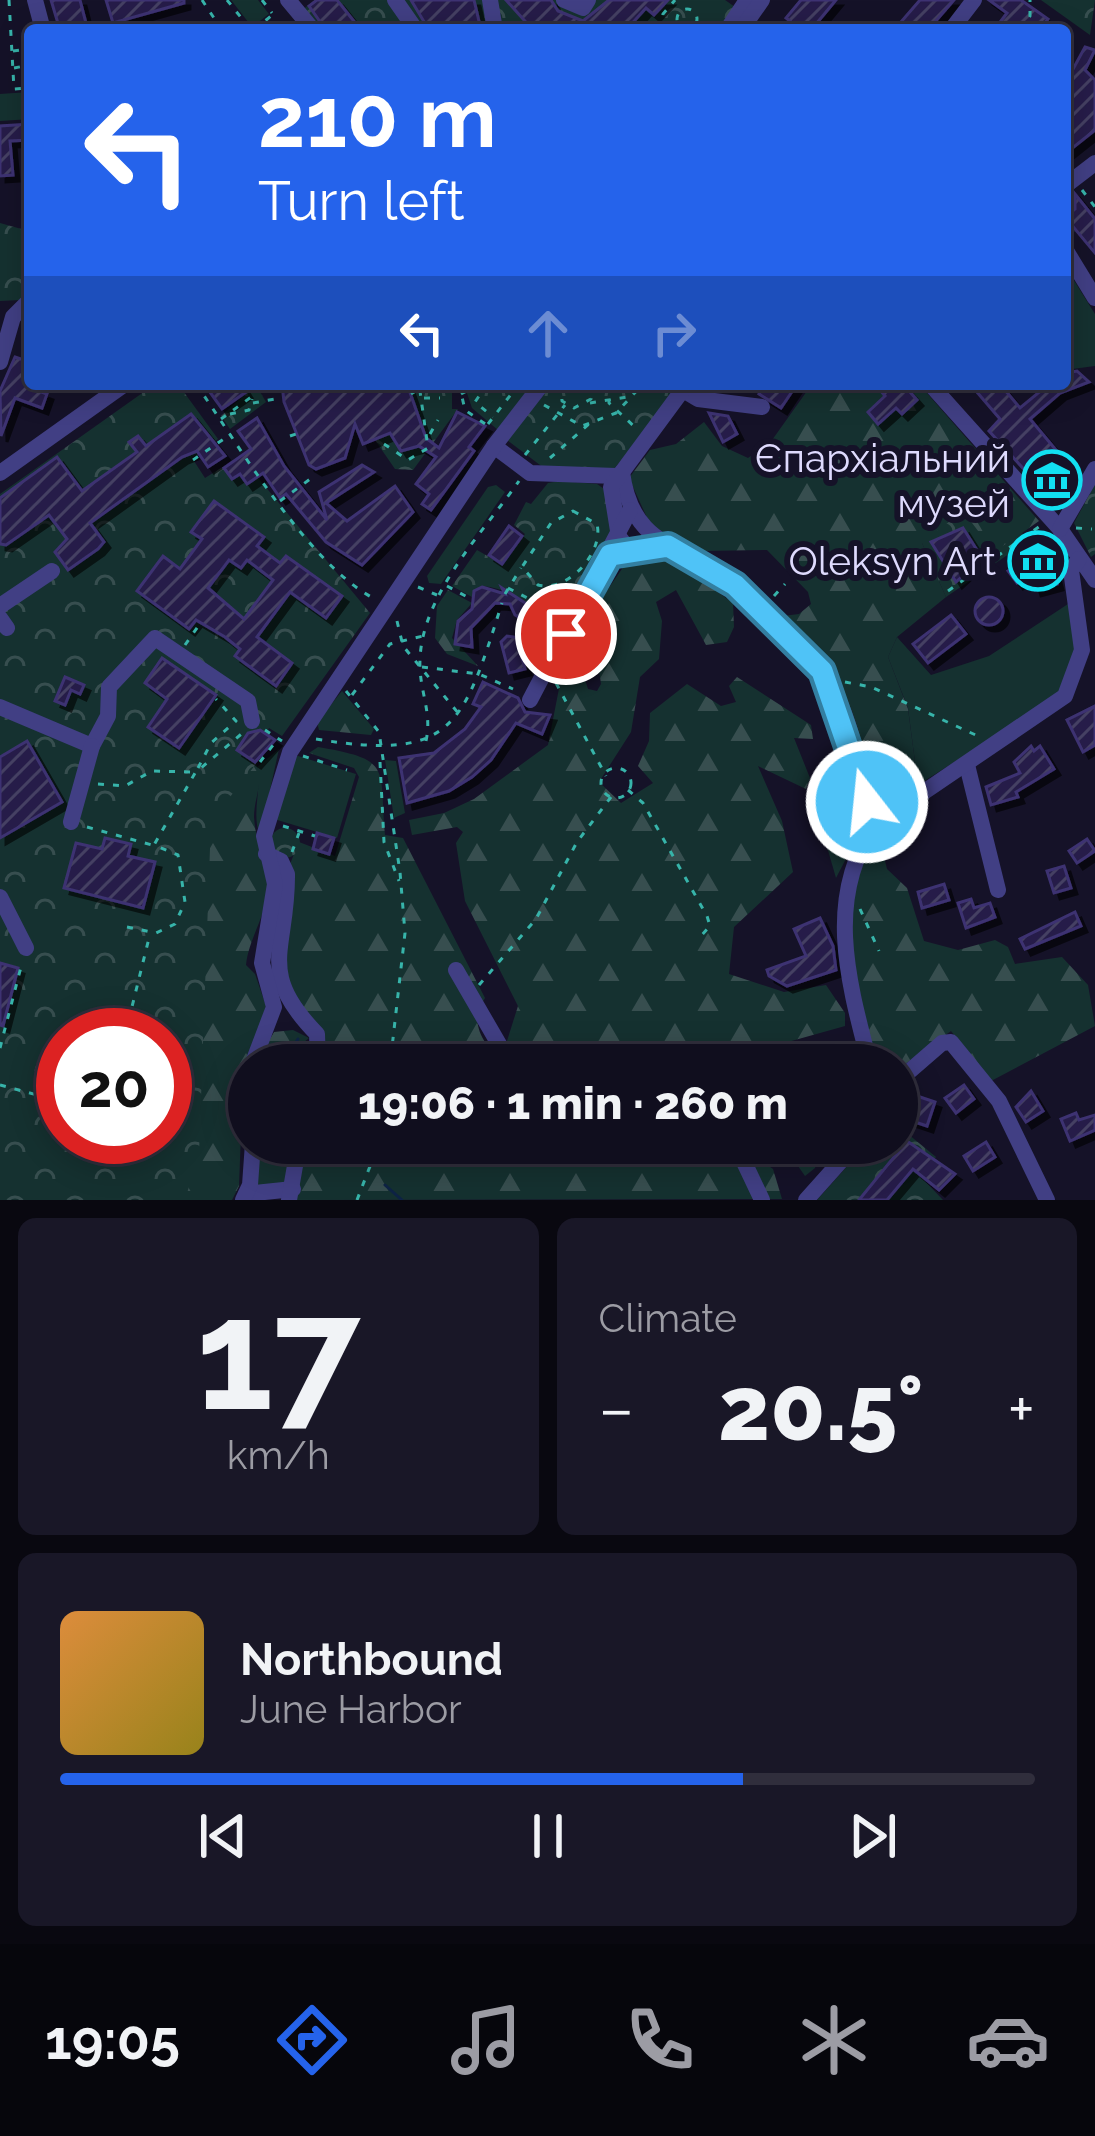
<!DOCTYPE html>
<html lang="en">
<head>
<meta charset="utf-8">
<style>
	:root { --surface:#100e1e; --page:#191727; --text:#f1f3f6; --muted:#9c9ca4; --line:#302e3c; --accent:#2563eb }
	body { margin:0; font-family:Raleway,sans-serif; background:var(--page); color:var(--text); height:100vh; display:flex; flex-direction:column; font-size:45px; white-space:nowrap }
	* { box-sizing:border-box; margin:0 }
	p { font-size:39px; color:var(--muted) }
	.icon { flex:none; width:66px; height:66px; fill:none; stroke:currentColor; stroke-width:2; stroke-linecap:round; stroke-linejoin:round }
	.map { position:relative; height:1200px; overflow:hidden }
	.side { display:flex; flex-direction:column; gap:18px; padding:18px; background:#090810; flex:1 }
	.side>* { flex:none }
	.guide { position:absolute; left:24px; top:24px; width:1047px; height:366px; border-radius:12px; box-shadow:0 6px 30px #0003,0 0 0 3px var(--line); background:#2563eb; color:#fff; overflow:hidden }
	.speed { position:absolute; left:36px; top:1008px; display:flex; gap:24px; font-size:60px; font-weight:700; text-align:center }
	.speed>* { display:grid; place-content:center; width:156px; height:156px; border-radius:50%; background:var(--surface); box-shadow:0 6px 30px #0003,0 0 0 3px var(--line); line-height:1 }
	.speed .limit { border:18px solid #d22; background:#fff; color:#111 }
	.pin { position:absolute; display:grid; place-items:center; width:102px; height:102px; color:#fff; margin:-51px; border:6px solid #fff; border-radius:50%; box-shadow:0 3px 12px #0007 }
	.me { position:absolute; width:132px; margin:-66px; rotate:344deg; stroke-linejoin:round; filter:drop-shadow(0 0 9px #0008) }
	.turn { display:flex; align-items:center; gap:42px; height:252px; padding:0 36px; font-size:54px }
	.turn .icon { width:156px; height:156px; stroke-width:2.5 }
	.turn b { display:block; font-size:84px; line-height:102px }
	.lanes { display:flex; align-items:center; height:114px; padding:0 36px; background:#0003; justify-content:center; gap:60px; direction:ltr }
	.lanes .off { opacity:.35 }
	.big { font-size:90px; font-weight:800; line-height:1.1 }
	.side .card { flex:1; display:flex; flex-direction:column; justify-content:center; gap:18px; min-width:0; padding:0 42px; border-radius:18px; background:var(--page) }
	.side .dial { align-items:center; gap:0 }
	.dial b { font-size:156px; line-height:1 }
	.song { display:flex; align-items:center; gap:36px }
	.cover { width:144px; height:144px; border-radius:18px; background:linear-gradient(135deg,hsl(30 70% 55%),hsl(50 70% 35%)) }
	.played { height:12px; border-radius:6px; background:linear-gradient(90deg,var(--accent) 70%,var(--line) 70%) }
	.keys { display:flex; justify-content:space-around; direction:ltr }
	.heat { display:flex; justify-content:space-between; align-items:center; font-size:66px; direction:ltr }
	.side .tiles { flex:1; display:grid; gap:18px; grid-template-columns:1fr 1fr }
	.card:last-child { grid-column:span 2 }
	.trip { position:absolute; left:228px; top:1044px; width:690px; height:120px; border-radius:60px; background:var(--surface); box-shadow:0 6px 30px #0003,0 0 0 3px var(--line); font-weight:800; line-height:120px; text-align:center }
	.menu { display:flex; height:192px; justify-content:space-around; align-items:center; background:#06060c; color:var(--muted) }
	.menu .icon { width:84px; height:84px }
	.menu .selected { color:var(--accent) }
	.menu b { font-size:54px; color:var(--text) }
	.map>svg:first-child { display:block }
	.grass { fill:#153130 }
	.forest { fill:url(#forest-firs) }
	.park { fill:url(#park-crowns); fill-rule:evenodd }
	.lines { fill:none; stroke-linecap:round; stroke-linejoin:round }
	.stream { stroke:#0e2345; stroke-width:3 }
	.building { fill:url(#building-hatch); stroke:#3d3272; stroke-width:3; fill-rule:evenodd; filter:url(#shadow) }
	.path { stroke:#37b4aa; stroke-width:3; stroke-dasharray:6 9; stroke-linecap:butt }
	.minor { stroke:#413f84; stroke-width:16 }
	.route-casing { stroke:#337fa1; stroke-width:30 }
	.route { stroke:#4fc3f7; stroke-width:21 }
	.labels { text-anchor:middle; stroke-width:12; stroke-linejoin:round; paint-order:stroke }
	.poi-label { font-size:39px; fill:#dedafd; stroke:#151228; text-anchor:end }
</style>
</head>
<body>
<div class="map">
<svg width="1095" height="1200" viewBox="0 0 1095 1200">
	<defs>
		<pattern id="forest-firs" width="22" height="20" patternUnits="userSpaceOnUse" patternTransform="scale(3)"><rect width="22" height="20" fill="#153130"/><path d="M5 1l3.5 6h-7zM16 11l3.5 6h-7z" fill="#374e4f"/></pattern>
		<pattern id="park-crowns" width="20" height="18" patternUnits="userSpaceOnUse" patternTransform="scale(3)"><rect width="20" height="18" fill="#153130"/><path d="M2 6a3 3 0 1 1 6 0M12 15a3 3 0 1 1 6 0" fill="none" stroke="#374e4f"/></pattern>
		<pattern id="building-hatch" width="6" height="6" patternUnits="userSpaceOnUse" patternTransform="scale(3)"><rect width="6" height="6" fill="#261f48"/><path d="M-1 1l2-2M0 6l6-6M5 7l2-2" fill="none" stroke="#453f63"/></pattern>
		<filter id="shadow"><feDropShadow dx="6" dy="6" stdDeviation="0" flood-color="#0009"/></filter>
	</defs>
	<rect width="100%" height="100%" fill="#151228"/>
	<!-- grass -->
	<g class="grass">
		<path d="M231 0H258L269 14 252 27Z"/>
		<path d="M1065 266 1095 314V366L1065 370Z"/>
		<path d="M496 485 505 492 441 584 429 583 427 576 488 487Z"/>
		<path d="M1071 602 1076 652 1057 697 918 785 908 708 888 657 897 637 931 675 989 656Z"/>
		<path d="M279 749 260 836C251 813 262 791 257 767Z"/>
		<path d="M295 755 356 774 337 838 274 819Z"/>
		<path d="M385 760 396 761 405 813 394 818Z"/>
		<path d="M854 784 858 797 842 809 861 810 862 828 836 878 818 816Z"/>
		<path d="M255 1143H294L289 1184 256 1187Z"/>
	</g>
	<!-- forest -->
	<g class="forest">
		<path d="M30 92V119L0 121V94Z"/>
		<path d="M812 384H887L880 390 885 396 868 412 878 423 896 408 902 413 917 400 903 384H919L1039 521 994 553 922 543 946 597 897 637 888 657 908 709 918 785 879 809 839 684 775 617 799 614 811 604 808 592 767 550 702 551 654 533 629 478 650 450 676 444 704 422 722 446 748 458 770 443Z"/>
		<path d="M652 555 677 563 733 603 734 627 727 642 706 645 676 590 656 602 662 621 659 659 640 677 631 732 599 782 621 803 653 783 638 766 649 741 650 713 687 684 721 706 736 702 729 686 737 677 811 725 813 739 794 738 810 778 806 789 758 766 782 821 793 872 734 927 729 974 784 992 826 985 845 1013V1026L741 1055 737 1065H518L507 1041 518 1006 465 901 456 843 463 832 457 827 412 835 409 820 444 813 474 799 548 745 565 658H578L588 689 597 691 601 684 591 614 626 563Z"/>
		<path d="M448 590 472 603 457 620 452 638 478 666 447 654 435 638 437 606Z"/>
		<path d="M342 691 374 729 371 735 319 730 317 722Z"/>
		<path d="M318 747C393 760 379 766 385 835L403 838 485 998C467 1025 485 1043 502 1065H322C287 986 262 923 299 842L335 856 359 777 354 768 309 753Z"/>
		<path d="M255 762C265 782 254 797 254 817 255 839 265 861 267 883 268 916 249 936 246 965L255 974 266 1006 243 1079 239 1186 232 1200H112L165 1137V1035L183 853Z"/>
		<path d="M869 842 882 849 887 869 907 888 924 941 958 950 995 940 1008 947 1015 964 1062 957 1088 985 1095 1026 991 1081 951 1031 897 1070V1065H876L854 983 848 911Z"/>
		<path d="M293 1030 309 1038 294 1050 293 1065H255L274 1032Z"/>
		<path d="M313 1143H703L749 1152 773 1169 782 1199 293 1200 303 1155Z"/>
		<path d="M782 1143H822L815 1168 805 1176Z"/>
	</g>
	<!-- park -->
	<g class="park">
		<path d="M315 0H725L735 7 719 30H316L301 11Z"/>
		<path d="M1041 0H1095L1090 35Z"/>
		<path d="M0 223 25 230 30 292 20 300 0 301Z"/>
		<path d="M155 384H178L218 439 192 458 205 478 240 456 370 613 282 736 269 728 266 734 275 740 211 821 199 1153 185 1200H0V494ZM63 1035H165V1137H63Z"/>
		<path d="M343 384H452V409H458L413 470 395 469 375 440 363 444Z"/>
		<path d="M464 384H534L498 430 472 408Z"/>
		<path d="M550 384H682L611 473 544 468 507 440Z"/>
		<path d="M256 385 266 402 230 429 221 416Z"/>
		<path d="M560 481 597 484 607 491 613 529 560 632C534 609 520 590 482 586L472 597 452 586 477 550 503 565 525 534 514 525 526 502 531 504 548 483Z"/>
		<path d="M1095 484V554L1091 557 1074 523Z"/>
		<path d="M963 511 994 552 1022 533 1028 541 946 597 922 543Z"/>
		<circle cx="285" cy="843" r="15"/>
		<path d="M897 1125 936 1157 921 1177 943 1200H817L868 1143H897Z"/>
	</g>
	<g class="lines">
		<!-- stream -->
		<g class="stream">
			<path d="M282 1065 298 1039"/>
			<path d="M385 1185 402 1200"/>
		</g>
	</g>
	<!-- building -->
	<g class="building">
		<path d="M51 0H80L87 27 60 30Z"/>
		<path d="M106 0H184V3L113 23Z"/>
		<path d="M317 0H337L361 30H326L309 6Z"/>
		<path d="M411 0H474L481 30H429Z"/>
		<path d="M506 0H551L558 11 583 21 609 0H668L654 15 646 8 626 30H533Z"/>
		<path d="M801 0H836L811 30H791L795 25 786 18Z"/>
		<path d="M920 0H954L928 30H894Z"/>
		<path d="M989 0H1021L1048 19 1040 30H994L1007 13Z"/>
		<path d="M1085 47 1095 50 1085 70 1095 80V130L1065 154V84Z"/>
		<path d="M30 124V140L10 141 13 175 0 176V126Z"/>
		<path d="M1075 194 1095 219V253L1065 217 1075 209Z"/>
		<path d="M15 357 30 362V388L47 394 42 408 15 398 1 436 0 391Z"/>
		<path d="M1077 371 1089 382 1060 393 1030 419 1071 468 1041 488 989 431 1000 419 970 384H1000L1020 408 1049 384H1065V373Z"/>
		<path d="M204 384H241L246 392 222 409Z"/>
		<path d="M282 384H407L426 438 439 448 457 412 485 426 469 447 474 451 431 510 422 504 429 494 416 484 436 457 419 446 401 451 390 433 363 444 355 424 345 458 316 469 309 465 284 402Z"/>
		<path d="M765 384H797L781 408 759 394Z"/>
		<path d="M887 384H903L917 400 902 414 896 408 878 424 868 412 885 396 880 390Z"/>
		<path d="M709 413 728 416 737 434 723 442Z"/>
		<path d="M191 414 225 456 208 467 197 451 182 457 90 523 104 542 98 549 68 570 55 552 67 539 49 515 6 545 0 544V498L57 457 82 491 137 452 129 442 138 436 146 446Z"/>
		<path d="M257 418 284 466 327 520 319 492 362 465 374 472 326 503 347 521 395 486 413 512 362 565 326 542 286 494 280 498 263 473 247 484 240 474 232 479 224 468 251 449 238 431Z"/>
		<path d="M214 501 264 537 257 546 280 563 286 556 342 596 326 618 290 592 257 637 292 663 276 686 235 656 240 649 225 637 196 620 189 629 137 591 163 556 180 569 202 539 191 532ZM229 560 241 568 247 560 273 580 244 619 208 588Z"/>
		<path d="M509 526 522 536 502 564 489 555Z"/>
		<path d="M963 528 982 558 956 582 931 542Z"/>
		<path d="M1040 550 1048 552 1057 584 1035 590 1030 573 1017 583 1008 571Z"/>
		<path d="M482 587 505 594 502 588 536 610 544 639 522 658 525 669 509 673 501 642 507 636 521 638 534 626 515 615 510 604 495 603 471 628 472 647 455 644 458 621 472 609 474 591Z"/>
		<circle cx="989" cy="611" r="14"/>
		<path d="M951 615 966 634 928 663 913 644Z"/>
		<path d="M162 658 216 695 179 748 148 727 167 699 145 683Z"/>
		<path d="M65 677 84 685 80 694 71 690 65 705 55 701Z"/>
		<path d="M483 682 518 698 525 712 550 715 542 734 516 723 491 760 472 777 449 791 407 803 399 758 434 753 465 729 481 707 473 704Z"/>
		<path d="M1095 706V745L1083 752 1067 720Z"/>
		<path d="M260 730 275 740 255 762 237 750 248 733Z"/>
		<path d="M27 741 62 802 0 838V757Z"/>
		<path d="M1031 746 1034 751 1040 746 1054 769 1016 792 1018 797 991 805 986 787 1020 773 1014 762Z"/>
		<path d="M317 833 334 838 329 854 313 849Z"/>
		<path d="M105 838 131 844 128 856 155 862 143 908 64 888 76 843 102 849Z"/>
		<path d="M1087 839 1095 851 1077 863 1069 851Z"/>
		<path d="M1064 866 1071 888 1054 893 1047 871Z"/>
		<path d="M944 884 949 900 922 908 918 892Z"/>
		<path d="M971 899 974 908 990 903 995 917 966 928 958 903Z"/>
		<path d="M1075 912 1081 926 1025 949 1020 939Z"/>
		<path d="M820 918 833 946 836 970 787 986 769 976 767 970 806 956 794 929Z"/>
		<path d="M0 963 18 968 3 1026 0 1025Z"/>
		<path d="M964 1085 974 1099 956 1113 945 1098Z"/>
		<path d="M1031 1091 1043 1111 1026 1122 1016 1107Z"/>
		<path d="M914 1095 935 1102 927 1126 906 1119Z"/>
		<path d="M1076 1113 1079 1120 1095 1115V1130L1070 1141 1061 1119Z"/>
		<path d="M907 1141 955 1174 939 1190 913 1169 887 1200H859Z"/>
		<path d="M986 1142 995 1157 973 1171 964 1156Z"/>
	</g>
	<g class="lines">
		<!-- path -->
		<g class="path">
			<path d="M9 0 14 89 30 88"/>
			<path d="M202 0 222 30"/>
			<path d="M227 0 251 30"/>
			<path d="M262 0 272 13"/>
			<circle cx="687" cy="19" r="10"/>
			<path d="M696 21 709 30"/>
			<path d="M254 30 276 12"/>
			<path d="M661 30 663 14 675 0"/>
			<path d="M1022 30 1030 16V0"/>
			<path d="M13 51 30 49"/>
			<path d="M14 68 30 65"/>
			<path d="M1082 190 1095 207"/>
			<path d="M1065 219 1074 230 1068 235"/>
			<path d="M196 384C240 447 307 562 373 598"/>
			<path d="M459 384 465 410 491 428"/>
			<path d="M487 384 475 402 493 417"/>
			<path d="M561 384 562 401 574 408 591 399V384"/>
			<path d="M565 384 570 388"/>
			<path d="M609 384V403L638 430"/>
			<path d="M244 389 250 384"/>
			<path d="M411 394 427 384"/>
			<path d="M461 394 479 384"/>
			<path d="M424 398H440"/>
			<path d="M253 403 275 399"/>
			<path d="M590 403 627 397"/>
			<path d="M544 405 582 426 616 413 643 384"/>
			<path d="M230 414 249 410 252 399"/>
			<path d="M221 419 254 395 257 384"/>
			<path d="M488 424 519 384"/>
			<path d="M430 434 438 420"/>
			<path d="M290 436 296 434"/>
			<path d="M384 444 408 460 428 448 419 384"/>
			<path d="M525 455 565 405"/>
			<path d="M550 458 589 424"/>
			<path d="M193 460 231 434"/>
			<path d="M280 501 313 477"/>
			<path d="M573 511 597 524C604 553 567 593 538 585L522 567 551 523Z"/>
			<path d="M1076 528 1092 529"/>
			<path d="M447 586 473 600"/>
			<path d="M418 587 437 595"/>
			<path d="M508 588 539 604 553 623"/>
			<path d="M548 588 550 614"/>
			<path d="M948 591 1040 526"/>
			<path d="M505 594 521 568"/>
			<path d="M774 596 785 584"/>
			<path d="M397 621 403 646 459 714"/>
			<path d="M185 645 199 625"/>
			<path d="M422 667 479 674 513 689"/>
			<path d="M845 682 871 687 980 737"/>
			<path d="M556 683 606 776"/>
			<path d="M346 691 379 732 400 872 405 933 390 1065"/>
			<path d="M352 695 390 644 427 635"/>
			<path d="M265 730 282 741"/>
			<path d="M316 739C454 762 463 726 502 603"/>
			<path d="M426 741C432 714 421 694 420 668 417 599 482 534 519 481"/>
			<path d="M303 756 347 770"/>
			<path d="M260 762 277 740"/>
			<path d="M380 762 384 842 399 881"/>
			<path d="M198 768 211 743 236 721 216 699"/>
			<circle cx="616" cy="783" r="15"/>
			<path d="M98 784 125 786 152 771 191 772"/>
			<path d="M628 790 643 803 707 916 710 926 701 936"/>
			<path d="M283 826 315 836"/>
			<path d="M87 827 152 845"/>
			<path d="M292 852 299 833"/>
			<path d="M860 909 879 951"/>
			<path d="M127 927 156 933 175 924 185 902 178 855 154 845 195 773 245 731"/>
			<path d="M479 985 536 919 577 842 611 797"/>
			<path d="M125 1035 150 934"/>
			<path d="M0 1048 22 963"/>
			<path d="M302 1065 303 1050"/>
			<path d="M790 1065 850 1046"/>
			<path d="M0 1085 63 1102"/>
			<path d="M357 1200 379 1143"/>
		</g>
		<!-- minor -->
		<g class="minor">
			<path d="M35 0 43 30"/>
			<path d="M288 0 313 30"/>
			<path d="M395 0 416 30"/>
			<path d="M490 0 495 30"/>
			<path d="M564 0 583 8 588 0"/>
			<path d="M727 30 747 0"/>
			<path d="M741 30 762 0"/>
			<path d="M951 30 974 0"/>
			<path d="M1065 186 1095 163"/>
			<path d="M1065 249 1095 298"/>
			<path d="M0 362 13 317 30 300"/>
			<path d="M930 384 1060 529 1095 580"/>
			<path d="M683 390 698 399 762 407"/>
			<path d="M494 446 530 473 616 476"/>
			<path d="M622 472C632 548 681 543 733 583 763 606 794 639 819 668 852 707 860 777 874 826"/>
			<path d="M0 473 125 384"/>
			<path d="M1060 529 1095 469"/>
			<path d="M630 551 619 537 611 487 687 384"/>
			<path d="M0 606 52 571"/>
			<path d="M0 618 7 628"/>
			<path d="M530 700 630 510"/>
			<path d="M0 707 92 746 108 716 109 687 155 638 248 701 252 721"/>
			<path d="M967 765 998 890"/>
			<path d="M71 822 92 746"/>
			<path d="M266 854 281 861 287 874C288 950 255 971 317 1034L318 1065"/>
			<path d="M0 897 26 948"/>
			<path d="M456 970 511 1065"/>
			<path d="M252 1065 274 1007 262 963 275 884 264 836 290 752 494 446 542 384"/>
			<path d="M870 1065C849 984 824 900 874 826L1065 696 1082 650 1071 570 1079 559"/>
			<path d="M897 1082 942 1043 951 1042 999 1101 1047 1200"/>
			<path d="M735 1143 762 1200"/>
			<path d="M246 1194 293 1189"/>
			<path d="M243 1200 250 1185 253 1143"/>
			<path d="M289 1200 299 1143"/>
			<path d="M806 1200 857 1143"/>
		</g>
	</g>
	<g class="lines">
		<defs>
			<path id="route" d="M566 634 610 555 668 546 735 585 822 671 867 802"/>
		</defs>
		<!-- route casing -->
		<use href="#route" class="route-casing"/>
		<!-- route -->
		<use href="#route" class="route"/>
	</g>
	<!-- icons -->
	<defs>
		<symbol id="museum-ring" viewBox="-11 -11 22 22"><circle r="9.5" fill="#151228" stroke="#12e0f2" stroke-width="1.5"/><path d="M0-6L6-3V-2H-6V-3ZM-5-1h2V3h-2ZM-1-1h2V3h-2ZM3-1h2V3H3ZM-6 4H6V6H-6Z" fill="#12e0f2"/></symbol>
	</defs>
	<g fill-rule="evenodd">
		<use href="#museum-ring" x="1019" y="447" width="66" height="66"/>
		<use href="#museum-ring" x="1005" y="528" width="66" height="66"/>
	</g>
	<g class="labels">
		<!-- poi labels -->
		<g class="poi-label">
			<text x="1010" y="472">Єпархіальний<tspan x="1010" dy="45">музей</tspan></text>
			<text x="996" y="575">Oleksyn Art</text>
		</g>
	</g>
</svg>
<div class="speed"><div class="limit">20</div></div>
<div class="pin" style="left:566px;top:634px;background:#d93025"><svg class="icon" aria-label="arrive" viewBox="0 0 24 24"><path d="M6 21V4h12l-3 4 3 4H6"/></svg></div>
<svg class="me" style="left:867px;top:802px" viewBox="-20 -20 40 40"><circle r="17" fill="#4fc3f7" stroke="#fff" stroke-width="3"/><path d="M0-11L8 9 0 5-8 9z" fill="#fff"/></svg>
<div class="trip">19:06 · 1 min · 260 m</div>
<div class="guide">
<div class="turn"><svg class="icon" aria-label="left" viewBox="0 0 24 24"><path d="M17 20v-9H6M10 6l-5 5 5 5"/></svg><div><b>210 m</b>Turn left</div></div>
<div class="lanes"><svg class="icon" aria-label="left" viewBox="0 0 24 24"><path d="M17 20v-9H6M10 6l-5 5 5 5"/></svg><svg class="icon off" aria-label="ahead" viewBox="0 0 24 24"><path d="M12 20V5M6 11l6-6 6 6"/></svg><svg class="icon off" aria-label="right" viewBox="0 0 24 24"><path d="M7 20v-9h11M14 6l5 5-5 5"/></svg></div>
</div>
</div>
<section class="side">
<div class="tiles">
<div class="card dial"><b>17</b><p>km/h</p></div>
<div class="card"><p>Climate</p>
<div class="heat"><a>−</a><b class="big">20.5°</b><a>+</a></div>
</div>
<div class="card">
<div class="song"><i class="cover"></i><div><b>Northbound</b><p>June Harbor</p></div></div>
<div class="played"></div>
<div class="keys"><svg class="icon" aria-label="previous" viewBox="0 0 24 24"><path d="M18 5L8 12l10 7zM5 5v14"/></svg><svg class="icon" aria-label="pause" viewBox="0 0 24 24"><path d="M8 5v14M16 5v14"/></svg><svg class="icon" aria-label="next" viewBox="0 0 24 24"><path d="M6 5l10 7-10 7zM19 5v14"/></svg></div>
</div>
</div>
</section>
<nav class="menu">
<b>19:05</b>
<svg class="icon selected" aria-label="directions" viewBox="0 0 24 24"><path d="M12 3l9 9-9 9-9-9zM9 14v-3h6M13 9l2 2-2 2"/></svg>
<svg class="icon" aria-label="music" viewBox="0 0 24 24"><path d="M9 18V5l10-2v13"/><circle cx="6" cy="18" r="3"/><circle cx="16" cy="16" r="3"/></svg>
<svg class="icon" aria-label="phone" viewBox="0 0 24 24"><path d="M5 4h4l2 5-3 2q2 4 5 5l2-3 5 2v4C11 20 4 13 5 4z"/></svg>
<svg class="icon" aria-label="climate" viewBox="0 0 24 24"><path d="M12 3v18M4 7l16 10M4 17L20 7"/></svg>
<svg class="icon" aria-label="car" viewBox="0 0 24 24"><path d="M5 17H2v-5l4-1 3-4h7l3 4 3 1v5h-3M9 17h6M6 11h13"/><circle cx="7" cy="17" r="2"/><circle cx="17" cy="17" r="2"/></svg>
</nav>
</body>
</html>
